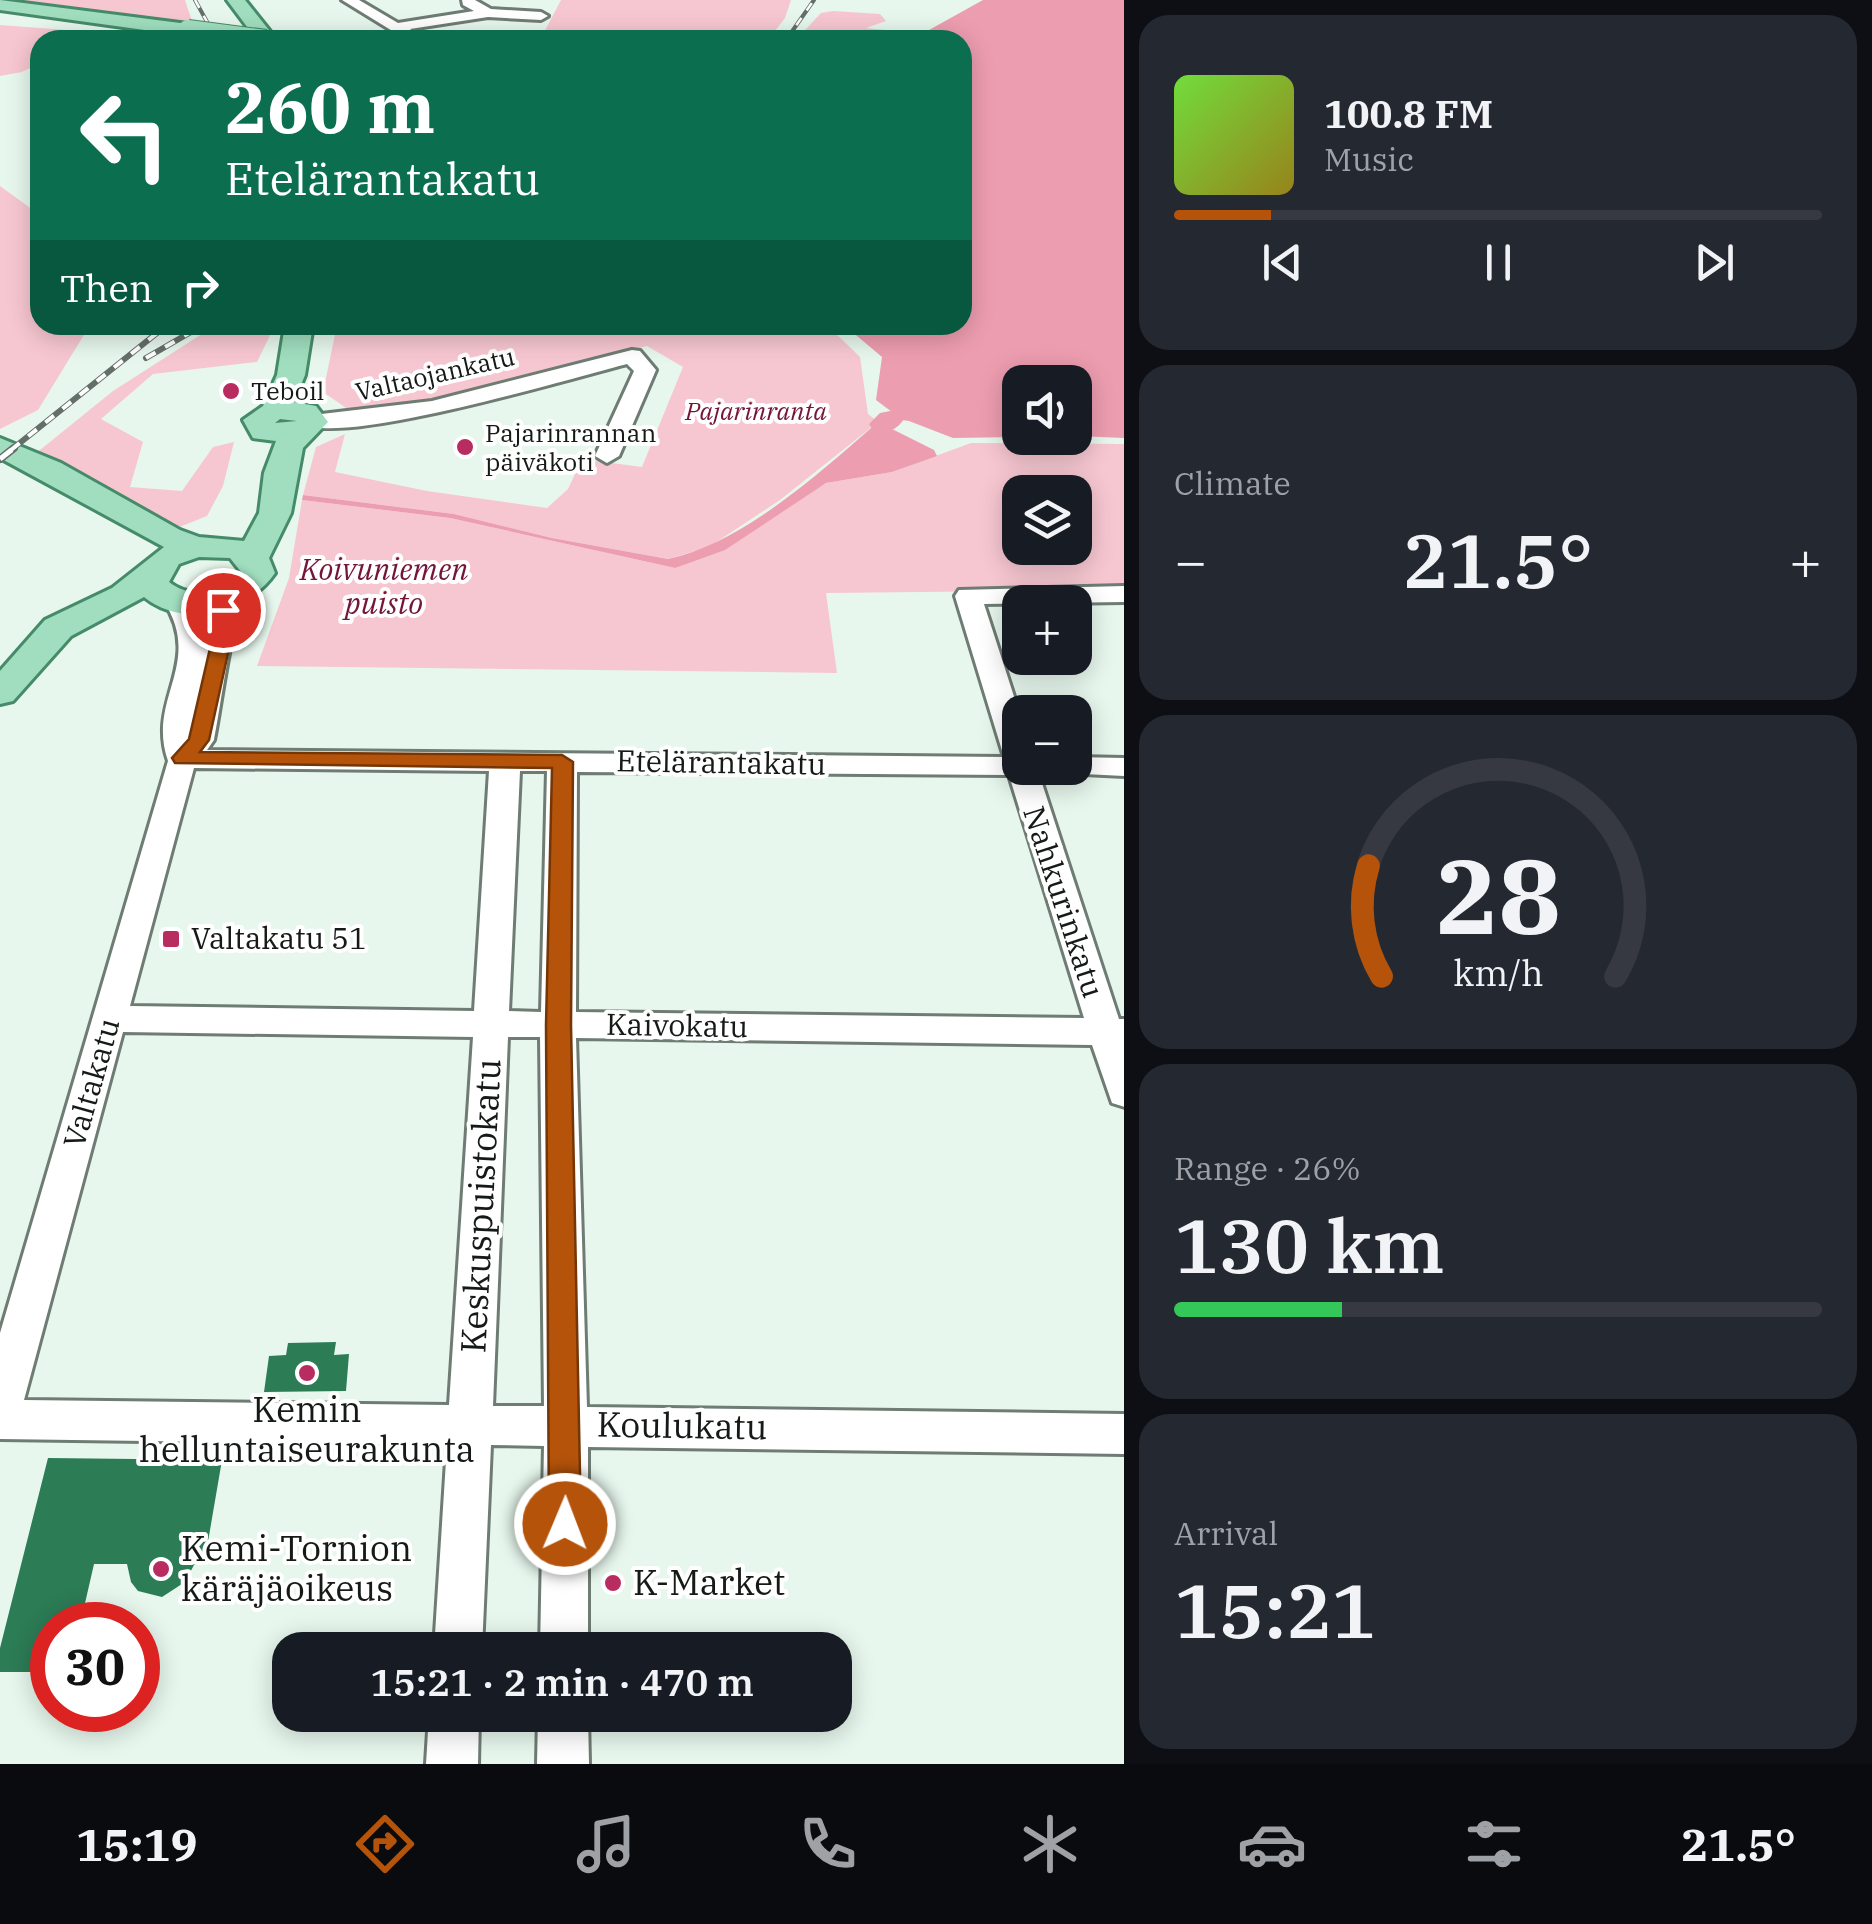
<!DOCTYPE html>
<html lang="en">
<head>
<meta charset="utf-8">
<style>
	:root { --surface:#171b24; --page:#242831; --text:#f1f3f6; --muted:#9ea1a6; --line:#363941; --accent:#b45309 }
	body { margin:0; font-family:"IBM Plex Serif",serif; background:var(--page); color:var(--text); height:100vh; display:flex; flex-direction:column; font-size:38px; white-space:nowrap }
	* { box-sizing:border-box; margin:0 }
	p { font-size:32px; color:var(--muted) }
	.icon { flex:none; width:55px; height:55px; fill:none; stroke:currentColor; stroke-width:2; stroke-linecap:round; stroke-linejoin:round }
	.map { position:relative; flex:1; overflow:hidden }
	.details { display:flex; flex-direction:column; gap:15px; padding:15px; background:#0d0f14; width:748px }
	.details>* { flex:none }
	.guide { position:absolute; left:30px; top:30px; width:942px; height:305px; border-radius:30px; box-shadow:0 5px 25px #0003; background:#0b6e4f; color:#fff; overflow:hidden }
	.tools { position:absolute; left:1002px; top:365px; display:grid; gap:20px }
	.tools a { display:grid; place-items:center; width:90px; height:90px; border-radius:20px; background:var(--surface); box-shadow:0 5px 25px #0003; font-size:50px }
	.speed { position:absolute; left:30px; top:1602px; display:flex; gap:20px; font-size:50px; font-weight:700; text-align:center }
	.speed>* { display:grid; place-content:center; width:130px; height:130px; border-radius:50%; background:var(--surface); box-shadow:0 5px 25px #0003; line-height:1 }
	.speed .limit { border:15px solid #d22; background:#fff; color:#111 }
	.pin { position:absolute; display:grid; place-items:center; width:85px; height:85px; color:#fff; margin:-42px; border:5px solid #fff; border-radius:50%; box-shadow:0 2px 10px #0007 }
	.me { position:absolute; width:110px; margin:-55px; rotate:1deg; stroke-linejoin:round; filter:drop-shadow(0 0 8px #0008) }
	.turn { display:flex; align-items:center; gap:35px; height:210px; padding:0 30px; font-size:45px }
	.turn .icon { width:130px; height:130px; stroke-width:2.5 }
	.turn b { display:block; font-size:70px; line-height:85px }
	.then { display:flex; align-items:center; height:95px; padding:0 30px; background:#0003; gap:20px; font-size:38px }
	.big { font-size:75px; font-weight:600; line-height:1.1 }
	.details .tile { flex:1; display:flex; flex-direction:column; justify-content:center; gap:15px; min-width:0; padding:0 35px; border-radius:30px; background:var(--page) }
	.details .dial { align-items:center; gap:0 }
	.dial svg { height:260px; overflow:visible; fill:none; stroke:var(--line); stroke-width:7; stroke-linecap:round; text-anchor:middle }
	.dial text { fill:var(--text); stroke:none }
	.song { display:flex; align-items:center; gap:30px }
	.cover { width:120px; height:120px; border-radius:15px; background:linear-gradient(135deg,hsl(100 70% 55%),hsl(50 70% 35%)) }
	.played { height:10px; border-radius:5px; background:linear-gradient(90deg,var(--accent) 15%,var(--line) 15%) }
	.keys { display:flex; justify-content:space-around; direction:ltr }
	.heat { display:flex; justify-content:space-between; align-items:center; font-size:55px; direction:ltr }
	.charge { height:15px; border-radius:8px; background:linear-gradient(90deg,#34c759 26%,var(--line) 0) }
	.trip { position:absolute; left:272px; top:1632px; width:580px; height:100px; border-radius:30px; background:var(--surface); box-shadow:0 5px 25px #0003; font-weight:600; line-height:100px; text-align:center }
	.dock { display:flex; height:160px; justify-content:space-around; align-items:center; background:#090b0e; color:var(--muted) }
	.dock .icon { width:70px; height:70px }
	.dock .active { color:var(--accent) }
	.dock b { font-size:45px; color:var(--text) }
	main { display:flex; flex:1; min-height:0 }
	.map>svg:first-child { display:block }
	.green { fill:#f7c7d1; fill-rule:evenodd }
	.water { fill:#ed9db0 }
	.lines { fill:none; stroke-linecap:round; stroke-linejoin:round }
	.river { fill:#ed9db0; fill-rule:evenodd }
	.building { fill:#2c7c56 }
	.minor-casing { stroke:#6e7c73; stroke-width:6 }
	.major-casing { stroke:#468b69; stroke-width:6 }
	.minor { fill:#fff; fill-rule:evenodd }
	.major { fill:#a0debf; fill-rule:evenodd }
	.rail-far2-casing { stroke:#656f69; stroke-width:4 }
	.rail-far1-casing { stroke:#656f69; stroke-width:6 }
	.rail-casing { stroke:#656f69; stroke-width:8 }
	.rail-far2 { stroke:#fff; stroke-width:2.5; stroke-dasharray:9; stroke-linecap:butt }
	.rail-far1 { stroke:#fff; stroke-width:4; stroke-dasharray:11; stroke-linecap:butt }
	.rail { stroke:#fff; stroke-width:5; stroke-dasharray:15; stroke-linecap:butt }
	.major-bridge-casing { stroke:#468b69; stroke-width:22; stroke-linecap:butt }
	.major-bridge { stroke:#a0debf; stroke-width:20 }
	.route { fill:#b45309; stroke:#753606; stroke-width:2.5 }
	.poi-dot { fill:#b92c60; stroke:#fff; stroke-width:4 }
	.labels { text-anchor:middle; stroke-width:8; stroke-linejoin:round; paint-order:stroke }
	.far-street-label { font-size:25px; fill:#151a17; stroke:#fff }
	.far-poi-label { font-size:25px; fill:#151a17; stroke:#fff; text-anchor:start }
	.far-park-label { font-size:25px; font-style:italic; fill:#731639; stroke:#fff }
	.park-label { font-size:30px; font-style:italic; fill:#731639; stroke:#fff }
	.street-label { font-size:30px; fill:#151a17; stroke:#fff }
	.poi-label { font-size:30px; fill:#151a17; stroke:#fff; text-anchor:start }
	.near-street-label { font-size:35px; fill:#151a17; stroke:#fff }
	.near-poi-label { font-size:35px; fill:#151a17; stroke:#fff; text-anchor:start }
</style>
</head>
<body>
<main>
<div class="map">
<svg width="1125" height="1764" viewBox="0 0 1125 1764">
	<rect width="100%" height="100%" fill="#e7f7ed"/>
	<!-- green -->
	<g class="green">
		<path d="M15 0H185L193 24Z"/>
		<path d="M561 0H791L785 18 768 40H540Z"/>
		<path d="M833 11 880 14 886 21 866 28 904 32 902 37 893 40H796L821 13Z"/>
		<path d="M0 25 80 31 70 40H40V63L22 72 0 76Z"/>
		<path d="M0 186 40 215V325H90L38 410 0 429Z"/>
		<path d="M216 325H275L257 362 153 374 101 419 143 442 130 487 182 491 213 447 234 442 223 486 207 516 177 528 35 454 113 391Z"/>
		<path d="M337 325H827L860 357 868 414 878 422 780 500 709 547 668 559 552 538 454 514 303 495 316 447 345 434 335 472 427 491 547 508 568 489 582 459 642 467 683 367 647 346 377 412H352L323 392Z"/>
		<path d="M971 443 1124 444V590L826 593 837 673 257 666 289 578 302 500 450 518 675 568 826 483 892 472ZM1020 492H1075V548H1020Z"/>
	</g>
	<!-- water -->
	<g class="water">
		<path d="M983 0H1124V438L1075 436V382H1020V437L953 438 909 421 888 418 892 412 876 400 882 357 844 325H962V40H911Z"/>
		<path d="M878 422 934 450 937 456 892 472 826 483 725 550 675 568 450 518 302 500 303 495 454 514 552 538 668 559C742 544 822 471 878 422Z"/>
	</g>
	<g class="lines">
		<!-- river -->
		<path class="river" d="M890 411 900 413 904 419C896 431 887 433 873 430L869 424 880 413Z"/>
	</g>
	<!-- building -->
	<g class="building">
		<path d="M336 1342 334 1355 349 1354 346 1391 264 1392 269 1356 286 1355 288 1343Z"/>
		<path d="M48 1458 222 1460 204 1565H194L185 1582 162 1597 138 1591 131 1582 127 1564H94L80 1625H52V1653L38 1652 33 1672H0V1648Z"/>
	</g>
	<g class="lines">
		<defs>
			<g id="minor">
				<path d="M342 0H359L398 23 474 11 463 5 462 0H475L491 9 541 12 548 16 541 20 488 17 410 29 421 38 407 40Z"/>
				<path d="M632 350 640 351 656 370 619 456 607 463 595 456 634 371 627 364C580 376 330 450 302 422L313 415 432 401Z"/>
				<path d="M1125 586V602L984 604 1020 715V768H1037L1119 1019H1125V1107L1112 1103 1092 1045 576 1038 587 1407 1125 1414V1454L588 1447V1650H540L544 1446 491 1445 482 1650H434L447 1445 0 1439V1333L168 761C146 698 205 664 163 600L167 594H185L203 620 207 637 210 611 224 590H242L246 596C231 619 221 707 214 740L207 750 1004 757 955 596 959 590ZM194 768 489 771 474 1011 130 1006ZM520 771H547L541 1012 509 1011ZM577 772 1009 775 1084 1018 576 1012ZM123 1032 473 1037 449 1405 24 1400ZM508 1037H540L544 1406H493Z"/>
				<path d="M1075 757 1125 758V776L1064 773 1061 768H1075Z"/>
				<path d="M429 1715H479L478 1764H426Z"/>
				<path d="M538 1715H588L589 1764H537Z"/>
			</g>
			<g id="major">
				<path d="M0 0 188 24 197 30 188 36 0 10Z"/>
				<path d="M227 0H245L277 40H257Z"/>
				<path d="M285 325H313L305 375 294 402 316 406 328 422 303 448 291 513 269 558 275 573C248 612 185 630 144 597L71 636 13 701 0 704V671L45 620 112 588 164 547 0 458V438L61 463 180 530 199 537 244 541 259 513 264 473 276 441 253 438 243 420 263 406 277 375ZM280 419 297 421 275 423ZM199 557 230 558 241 572C222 593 192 600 169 582L179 564Z"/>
			</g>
		</defs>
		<!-- minor casing -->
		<use href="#minor" class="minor-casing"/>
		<!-- major casing -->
		<use href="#major" class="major-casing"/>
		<!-- minor -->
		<use href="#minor" class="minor"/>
		<!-- major -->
		<use href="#major" class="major"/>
		<defs>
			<g id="rail-far2">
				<path d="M195 0 217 40"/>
				<path d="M786 40 814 0"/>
			</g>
			<g id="rail-far1">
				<path d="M146 358 203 325"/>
				<path d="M11 450 167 325"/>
			</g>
			<path id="rail" d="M0 459 14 448"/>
		</defs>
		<!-- rail-far2 casing -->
		<use href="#rail-far2" class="rail-far2-casing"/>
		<!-- rail-far1 casing -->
		<use href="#rail-far1" class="rail-far1-casing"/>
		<!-- rail casing -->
		<use href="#rail" class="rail-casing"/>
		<!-- rail-far2 -->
		<use href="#rail-far2" class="rail-far2"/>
		<!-- rail-far1 -->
		<use href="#rail-far1" class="rail-far1"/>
		<!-- rail -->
		<use href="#rail" class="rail"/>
		<defs>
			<path id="major-bridge" d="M188 30 266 40"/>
		</defs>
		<!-- major-bridge casing -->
		<use href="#major-bridge" class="major-bridge-casing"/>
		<!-- major-bridge -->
		<use href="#major-bridge" class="major-bridge"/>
	</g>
	<!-- route -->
	<path class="route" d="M223 605 232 610 230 644 209 740 200 752 562 755 573 762 571 1025 581 1524 577 1535 565 1539 554 1535 549 1524 546 1025 552 768 175 763 172 758 189 739 211 644 213 610Z"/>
	<!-- markers -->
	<g class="poi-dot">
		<circle cx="231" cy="391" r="10"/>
		<circle cx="465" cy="447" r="10"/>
		<rect x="161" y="929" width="20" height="20" rx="5"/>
		<circle cx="307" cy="1373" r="10"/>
		<circle cx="161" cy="1569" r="10"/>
		<circle cx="613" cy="1583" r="10"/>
	</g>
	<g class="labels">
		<!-- far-street labels -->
		<g class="far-street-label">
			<text transform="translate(435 374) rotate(-13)" y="9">Valtaojankatu</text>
		</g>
		<!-- far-poi labels -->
		<g class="far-poi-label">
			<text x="251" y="400">Teboil</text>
			<text x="485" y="442">Pajarinrannan<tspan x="485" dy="29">päiväkoti</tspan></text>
		</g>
		<!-- far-park labels -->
		<g class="far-park-label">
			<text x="756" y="420">Pajarinranta</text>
		</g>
		<!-- park labels -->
		<g class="park-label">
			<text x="384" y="580">Koivuniemen<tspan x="384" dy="34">puisto</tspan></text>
		</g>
		<!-- street labels -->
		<g class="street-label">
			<text transform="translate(721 763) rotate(1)" y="10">Etelärantakatu</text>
			<text transform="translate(1063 902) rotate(72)" y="10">Nahkurinkatu</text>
			<text transform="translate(677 1026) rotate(1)" y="10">Kaivokatu</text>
			<text transform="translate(92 1083) rotate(-74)" y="10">Valtakatu</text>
		</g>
		<!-- poi labels -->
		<g class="poi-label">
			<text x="191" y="949">Valtakatu 51</text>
		</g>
		<!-- near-street labels -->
		<g class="near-street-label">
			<text transform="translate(481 1206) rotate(-87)" y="12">Keskuspuistokatu</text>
			<text transform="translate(682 1426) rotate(1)" y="12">Koulukatu</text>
		</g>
		<!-- near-poi labels -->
		<g class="near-poi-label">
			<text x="307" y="1422" text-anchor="middle">Kemin<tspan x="307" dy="40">helluntaiseurakunta</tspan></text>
			<text x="181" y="1561">Kemi-Tornion<tspan x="181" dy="40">käräjäoikeus</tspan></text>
			<text x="633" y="1595">K-Market</text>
		</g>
	</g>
</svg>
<div class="tools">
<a><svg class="icon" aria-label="sound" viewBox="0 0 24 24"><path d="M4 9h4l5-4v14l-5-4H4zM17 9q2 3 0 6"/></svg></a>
<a><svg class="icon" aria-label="layers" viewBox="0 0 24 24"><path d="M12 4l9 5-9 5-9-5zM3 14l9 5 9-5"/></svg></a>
<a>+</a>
<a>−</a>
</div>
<div class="speed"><div class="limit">30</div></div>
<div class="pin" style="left:223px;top:610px;background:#d93025"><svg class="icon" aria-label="arrive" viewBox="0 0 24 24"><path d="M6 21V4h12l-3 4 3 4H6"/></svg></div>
<svg class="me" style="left:565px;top:1524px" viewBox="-20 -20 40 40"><circle r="17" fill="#b45309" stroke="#fff" stroke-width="3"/><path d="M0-11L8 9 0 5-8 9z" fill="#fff"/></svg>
<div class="trip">15:21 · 2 min · 470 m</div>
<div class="guide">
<div class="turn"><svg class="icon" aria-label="left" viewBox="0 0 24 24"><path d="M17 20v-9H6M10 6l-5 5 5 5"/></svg><div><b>260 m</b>Etelärantakatu</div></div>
<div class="then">Then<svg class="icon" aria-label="right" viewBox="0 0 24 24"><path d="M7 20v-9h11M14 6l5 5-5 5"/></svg></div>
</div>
</div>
<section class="details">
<div class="tile">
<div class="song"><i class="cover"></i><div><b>100.8 FM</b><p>Music</p></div></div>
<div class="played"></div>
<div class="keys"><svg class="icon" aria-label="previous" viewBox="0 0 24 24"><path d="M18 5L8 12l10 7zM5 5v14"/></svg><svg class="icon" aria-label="pause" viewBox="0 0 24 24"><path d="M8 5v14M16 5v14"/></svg><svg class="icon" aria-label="next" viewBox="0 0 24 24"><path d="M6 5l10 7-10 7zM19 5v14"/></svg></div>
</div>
<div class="tile"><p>Climate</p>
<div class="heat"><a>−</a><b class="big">21.5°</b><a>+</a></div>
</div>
<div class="tile dial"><svg viewBox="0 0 100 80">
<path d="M14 69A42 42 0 1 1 86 69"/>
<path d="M14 69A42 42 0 0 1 10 35" stroke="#b45309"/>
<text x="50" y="56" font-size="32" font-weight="700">28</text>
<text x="50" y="72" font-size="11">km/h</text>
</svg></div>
<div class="tile"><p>Range · 26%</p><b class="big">130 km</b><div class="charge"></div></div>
<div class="tile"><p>Arrival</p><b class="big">15:21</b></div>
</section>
</main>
<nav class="dock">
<b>15:19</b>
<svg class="icon active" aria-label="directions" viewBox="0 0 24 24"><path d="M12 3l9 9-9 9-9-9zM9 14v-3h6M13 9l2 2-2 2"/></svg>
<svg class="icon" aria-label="music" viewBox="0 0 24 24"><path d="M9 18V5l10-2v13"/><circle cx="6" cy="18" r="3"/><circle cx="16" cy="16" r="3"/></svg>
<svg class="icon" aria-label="phone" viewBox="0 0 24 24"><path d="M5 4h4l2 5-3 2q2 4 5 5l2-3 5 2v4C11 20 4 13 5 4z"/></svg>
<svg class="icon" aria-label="climate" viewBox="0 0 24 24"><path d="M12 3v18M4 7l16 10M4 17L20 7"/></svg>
<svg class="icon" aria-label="car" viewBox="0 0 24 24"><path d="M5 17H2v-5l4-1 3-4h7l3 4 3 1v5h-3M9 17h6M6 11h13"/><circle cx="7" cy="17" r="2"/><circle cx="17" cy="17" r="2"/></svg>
<svg class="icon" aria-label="filters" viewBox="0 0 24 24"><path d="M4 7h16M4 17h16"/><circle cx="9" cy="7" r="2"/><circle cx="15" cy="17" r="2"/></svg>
<b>21.5°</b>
</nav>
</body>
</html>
